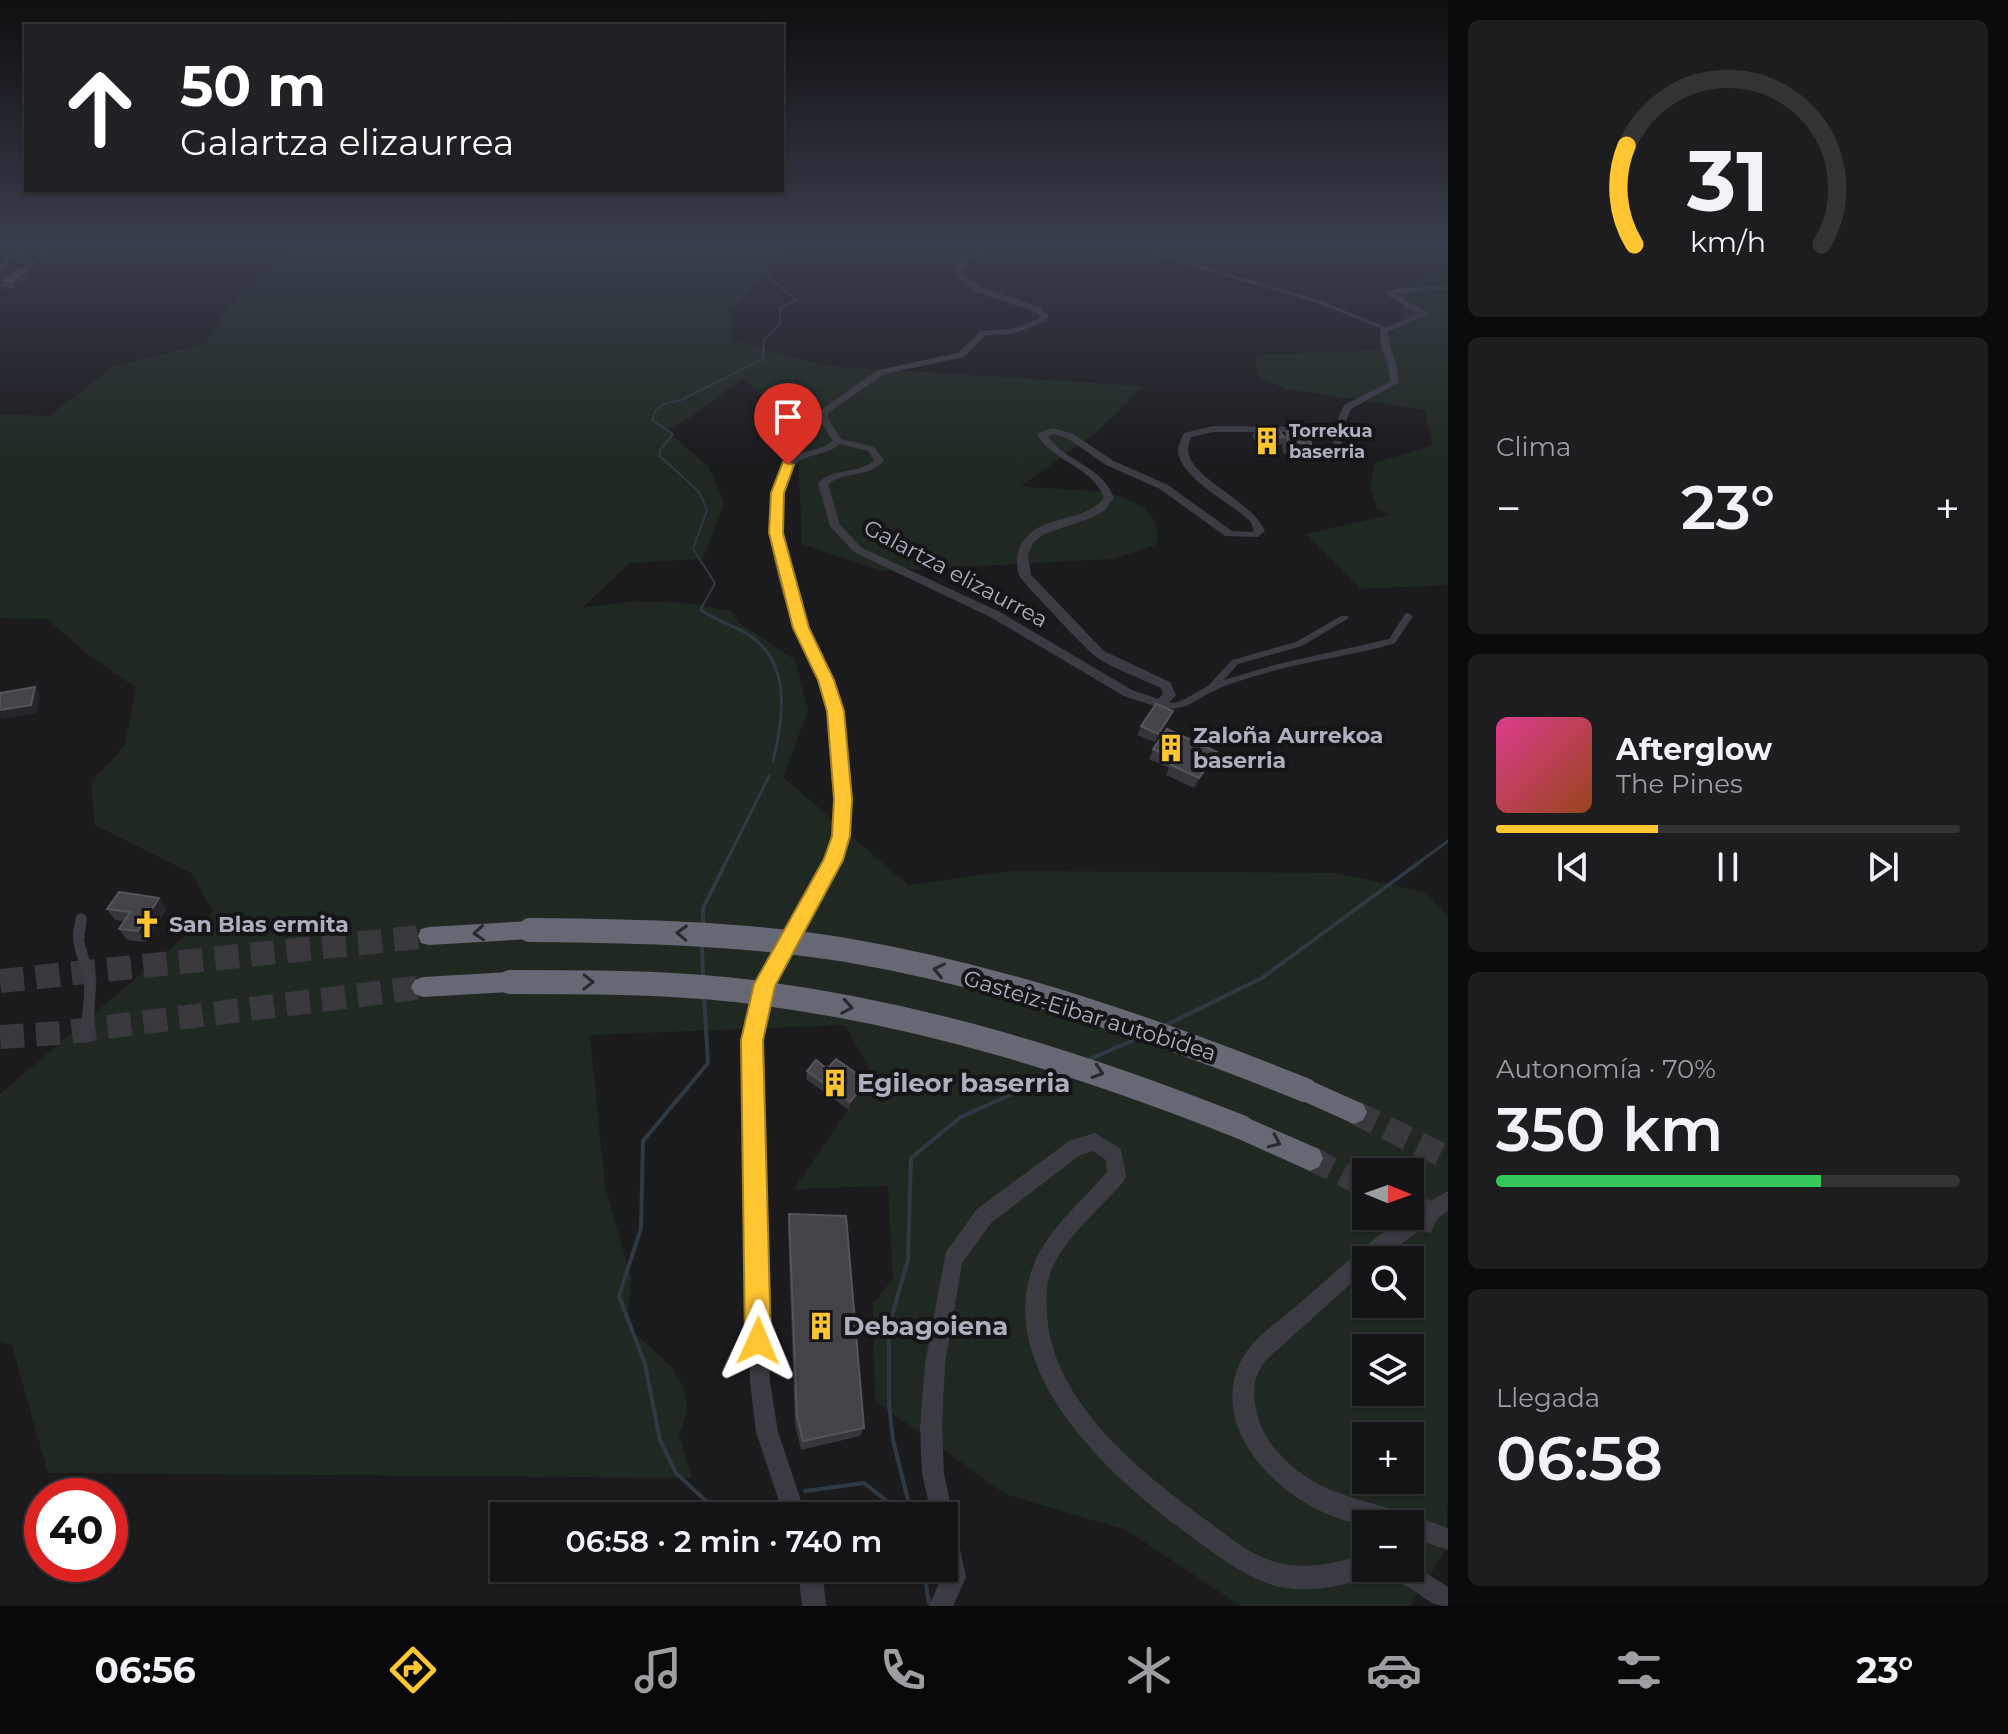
<!DOCTYPE html>
<html lang="es">
<head>
<meta charset="utf-8">
<style>
	:root { --surface:#141416; --page:#1d1d1f; --text:#f1f3f6; --muted:#9d9ea1; --line:#333335; --accent:#ffc631 }
	body { margin:0; font-family:Montserrat,sans-serif; background:var(--page); color:var(--text); height:100vh; display:flex; flex-direction:column; font-size:30px; white-space:nowrap }
	* { box-sizing:border-box; margin:0 }
	p { font-size:26px; color:var(--muted) }
	.icon { flex:none; width:44px; height:44px; fill:none; stroke:currentColor; stroke-width:2; stroke-linecap:round; stroke-linejoin:round }
	.map { position:relative; flex:1; overflow:hidden }
	.drawer { display:flex; flex-direction:column; gap:20px; padding:20px; background:#0b0b0c; width:560px }
	.drawer>* { flex:none }
	.top-card { position:absolute; left:24px; top:24px; width:760px; height:168px; border-radius:0px; box-shadow:0 2px 6px #0004,0 0 0 2px var(--line); background:#202124; color:#fff; overflow:hidden }
	.needle { width:52px; rotate:91deg }
	.tools { position:absolute; left:1352px; top:1158px; display:grid; gap:16px }
	.tools a { display:grid; place-items:center; width:72px; height:72px; border-radius:0px; background:var(--surface); box-shadow:0 2px 6px #0004,0 0 0 2px var(--line); font-size:40px }
	.speed { position:absolute; left:24px; top:1478px; display:flex; gap:16px; font-size:40px; font-weight:700; text-align:center }
	.speed>* { display:grid; place-content:center; width:104px; height:104px; border-radius:50%; background:var(--surface); box-shadow:0 2px 6px #0004,0 0 0 2px var(--line); line-height:1 }
	.speed .limit { border:12px solid #d22; background:#fff; color:#111 }
	.pin { position:absolute; display:grid; place-items:center; width:68px; height:68px; color:#fff; margin:-82px -34px; border-radius:50% 50% 50% 0; rotate:-45deg; box-shadow:0 0 8px #0007 }
	.pin .icon { rotate:45deg }
	.me { position:absolute; width:88px; margin:-44px; rotate:1deg; stroke-linejoin:round; filter:drop-shadow(0 0 6px #0008) }
	.turn { display:flex; align-items:center; gap:28px; height:168px; padding:0 24px; font-size:36px }
	.turn .icon { width:104px; height:104px; stroke-width:2.5 }
	.turn b { display:block; font-size:56px; line-height:68px }
	.big { font-size:60px; font-weight:600; line-height:1.1 }
	.drawer .card { flex:1; display:flex; flex-direction:column; justify-content:center; gap:12px; min-width:0; padding:0 28px; border-radius:12px; background:var(--page) }
	.drawer .dial { align-items:center; gap:0 }
	.dial svg { height:208px; overflow:visible; fill:none; stroke:var(--line); stroke-width:7; stroke-linecap:round; text-anchor:middle }
	.dial text { fill:var(--text); stroke:none }
	.song { display:flex; align-items:center; gap:24px }
	.cover { width:96px; height:96px; border-radius:12px; background:linear-gradient(135deg,hsl(330 70% 55%),hsl(20 70% 35%)) }
	.played { height:8px; border-radius:4px; background:linear-gradient(90deg,var(--accent) 35%,var(--line) 35%) }
	.keys { display:flex; justify-content:space-around; direction:ltr }
	.heat { display:flex; justify-content:space-between; align-items:center; font-size:44px; direction:ltr }
	.charge { height:12px; border-radius:6px; background:linear-gradient(90deg,#34c759 70%,var(--line) 0) }
	.trip { position:absolute; left:490px; top:1502px; width:468px; height:80px; border-radius:0px; background:var(--surface); box-shadow:0 2px 6px #0004,0 0 0 2px var(--line); font-weight:600; line-height:80px; text-align:center }
	.menu { display:flex; height:128px; justify-content:space-around; align-items:center; background:#080809; color:var(--muted) }
	.menu .icon { width:56px; height:56px }
	.menu .active { color:var(--accent) }
	.menu b { font-size:36px; color:var(--text) }
	main { display:flex; flex:1; min-height:0 }
	.map>svg:first-child { display:block }
	.green { fill:#1f2921; fill-rule:evenodd }
	.lines { fill:none; stroke-linecap:round; stroke-linejoin:round }
	.stream-far2 { stroke:#2e3943; stroke-width:2 }
	.stream-far1 { stroke:#2e3943; stroke-width:3 }
	.stream { stroke:#2e3943; stroke-width:4 }
	.motorway-tunnel-far1 { stroke:#38383d; stroke-width:24; stroke-dasharray:24 12; stroke-linecap:butt }
	.motorway-tunnel { stroke:#38383d; stroke-width:30; stroke-dasharray:30 15; stroke-linecap:butt }
	.minor { fill:#3b3c43; fill-rule:evenodd }
	.tertiary { fill:#3b3c43; fill-rule:evenodd }
	.motorway { fill:#666974; fill-rule:evenodd }
	.motorway-bridge { stroke:#666974; stroke-width:24 }
	.wall { fill:#37363b }
	.shaded-wall { fill:#262529 }
	.building { fill:#434349; stroke:#54545b; stroke-width:2 }
	.oneway { stroke:#292a2f }
	.route { fill:#ffc631; stroke:#a68120; stroke-width:2 }
	.labels { text-anchor:middle; stroke-width:8; stroke-linejoin:round; paint-order:stroke }
	.far-poi-label { font-size:18px; font-weight:bold; fill:#acb0be; stroke:#151518; text-anchor:start }
	.street-label { font-size:22px; fill:#acb0be; stroke:#151518 }
	.poi-label { font-size:22px; font-weight:bold; fill:#acb0be; stroke:#151518; text-anchor:start }
	.near-poi-label { font-size:26px; font-weight:bold; fill:#acb0be; stroke:#151518; text-anchor:start }
</style>
</head>
<body>
<main>
<div class="map">
<svg width="1448" height="1606" viewBox="0 0 1448 1606">
	<rect width="100%" height="100%" fill="#1b1a1d"/>
	<!-- green -->
	<g class="green">
		<path d="M281 241H794L790 258 759 279 732 312V340L827 366 1143 386 1097 432 1021 486C1058 492 1144 482 1156 527 1158 535 1159 538 1155 545L1113 559 882 571 802 544 797 427 745 379C712 396 700 418 665 429L709 467 724 503 703 559 630 563 582 608 635 601 684 603 731 611 738 622 795 660 808 711 783 777 908 885 1012 871 1336 873 1425 892 1448 916V1501L1445 1551 1410 1606H1241L1126 1530 1005 1494 875 1401 873 1303 893 1279 888 1186 794 1189 872 1074 845 1025 590 1035 605 1186 631 1279 627 1326C661 1359 704 1382 679 1434L692 1478 48 1473 12 1346 0 1342V1094L213 912 191 873 95 825 91 782 125 745 136 688 85 652 47 619 0 618V414L49 416 114 366 202 344 242 290 288 255 281 248ZM1366 1172H1410V1216H1366ZM1366 1260H1410V1304H1366ZM1366 1348H1410V1392H1366ZM1366 1436H1410V1480H1366ZM1366 1524H1410V1568H1366Z"/>
		<path d="M1448 267V585L1361 589 1306 534 1390 515 1377 508 1370 487 1375 463 1433 445 1425 410 1286 389 1257 376 1255 355 1380 350 1404 315 1398 290Z"/>
	</g>
	<g class="lines">
		<!-- stream-far2 -->
		<g class="stream-far2">
			<path d="M760 255 779 243 807 241"/>
			<path d="M702 607 715 583 693 549 707 510 699 492 660 456V450L673 434 652 420 655 411 664 404 681 400 763 359 764 339 780 324V308L797 300 768 277 759 252 733 241"/>
		</g>
		<!-- stream-far1 -->
		<g class="stream-far1">
			<path d="M703 605 701 610C717 621 736 626 752 637 792 666 783 720 773 761"/>
			<path d="M724 866 769 776"/>
			<path d="M1414 866 1448 841"/>
		</g>
		<!-- stream -->
		<g class="stream">
			<path d="M703 925V908L725 864"/>
			<path d="M702 944 703 977"/>
			<path d="M704 996 708 1063 643 1141 641 1228 619 1296 645 1364 660 1440 676 1473 706 1501 773 1511"/>
			<path d="M1164 1026 1262 978 1417 864"/>
			<path d="M1088 1060 1136 1039"/>
			<path d="M805 1491 864 1483 906 1516"/>
			<path d="M912 1516 893 1440 889 1405V1326L908 1260 911 1158 961 1117 1059 1073"/>
			<path d="M923 1568 929 1603"/>
		</g>
		<!-- motorway-tunnel-far1 -->
		<g class="motorway-tunnel-far1">
			<path d="M0 981 429 936"/>
			<path d="M0 1037 60 1033 423 987"/>
			<path d="M1354 1112 1448 1158"/>
			<path d="M1310 1158 1366 1186"/>
		</g>
		<!-- motorway-tunnel -->
		<path class="motorway-tunnel" d="M1410 1207 1448 1226"/>
		<!-- minor -->
		<g class="minor">
			<path d="M27 241H33L0 271V266Z"/>
			<path d="M47 241H54L46 248 42 259 0 290V285L37 257 40 247Z"/>
			<path d="M1149 241H1155L1159 251 1168 256 1319 300 1390 329 1385 330 1315 302 1164 258 1155 253Z"/>
			<path d="M1332 429 1339 431 1342 445 1337 453H1334L1330 451 1334 445Z"/>
			<path d="M1408 613 1413 616 1395 643C1378 649 1359 652 1341 656 1300 664 1258 673 1220 688 1196 698 1185 715 1156 706L1155 704 1160 701 1175 703 1185 699 1208 686 1232 660 1296 642 1341 616H1347L1349 618 1302 646 1238 664 1224 680 1278 664 1389 639 1405 614Z"/>
			<path d="M81 913 85 915 87 918 84 940 96 985 93 1037 91 1041 86 1043 81 1041 79 1037C81 1020 85 1001 84 985 81 956 66 946 77 915Z"/>
		</g>
		<!-- tertiary -->
		<g class="tertiary">
			<path d="M994 241H1003L966 264 962 269 963 275 982 288 1039 307 1048 315 1046 321 1013 334 986 335 964 357 884 374 828 413V418L841 439 874 447 884 460C869 479 846 470 828 484L840 525 862 548 1000 612 1132 690 1158 699 1163 694 1161 688C1142 679 1109 667 1095 656 1086 649 1022 582 1019 575 1015 564 1017 549 1024 540 1043 514 1084 523 1104 498 1093 467 1054 462 1037 435L1039 433 1053 428 1073 434 1114 461 1168 485 1232 531 1252 532 1254 530 1250 521C1232 503 1180 479 1178 451 1178 446 1181 438 1184 433L1213 426 1334 427 1344 405 1390 382C1391 363 1376 348 1381 329L1419 314 1385 294V290L1448 285V289L1396 294 1429 314 1388 332C1388 350 1400 365 1398 383L1351 409 1341 432H1213L1191 437C1190 441 1188 445 1188 449 1188 478 1251 499 1265 531L1258 537 1225 536 1160 489 1106 465 1067 438 1053 434 1048 436C1066 463 1102 465 1114 498L1104 511 1091 518 1044 534 1033 543 1028 555 1031 575 1104 651 1170 682 1176 695 1165 707 1160 708 1124 696 992 618 854 552 830 526 818 483C834 467 858 475 874 460L868 451 840 444C827 456 802 453 792 468 766 510 790 592 809 634 818 652 829 669 836 689 844 716 847 744 849 773 851 802 849 830 840 857 816 929 767 971 759 1053L770 1382 778 1432 806 1516H784L756 1432 750 1382 742 1053C751 971 799 930 825 858 835 831 837 803 835 774 834 744 832 713 821 684 815 665 803 648 795 629 778 587 754 505 785 464 796 449 819 453 833 441L818 418 821 410 878 370 958 353 981 331 1012 329 1038 319 1040 316 1033 311 976 292 955 276 954 269 960 260Z"/>
			<path d="M1095 1133 1121 1149 1126 1175 1124 1181C1100 1209 1059 1242 1049 1277 1046 1289 1046 1300 1047 1313 1051 1402 1142 1474 1209 1522 1229 1537 1251 1556 1276 1562 1306 1571 1337 1562 1366 1555V1568H1410V1563L1448 1587V1606C1427 1606 1423 1594 1406 1586 1398 1582 1390 1582 1382 1580 1378 1578 1375 1576 1371 1576 1366 1577 1359 1580 1354 1582 1328 1588 1302 1593 1276 1586 1244 1577 1218 1556 1192 1537 1118 1484 1003 1382 1029 1279 1040 1235 1079 1205 1107 1172L1106 1160 1093 1151 1080 1155 991 1223 962 1263 945 1364 942 1427 944 1474 966 1577 953 1606H929L942 1576 941 1568H944V1516H932L922 1474 920 1427 925 1364 946 1252 977 1209 1069 1141Z"/>
			<path d="M1448 1191V1211L1378 1260H1366V1270L1265 1361C1253 1376 1252 1395 1257 1413 1260 1427 1267 1440 1277 1451 1313 1493 1352 1496 1401 1512 1417 1517 1432 1522 1448 1528V1550L1410 1537V1524C1395 1524 1375 1526 1362 1524 1294 1515 1204 1435 1241 1361 1251 1340 1275 1324 1293 1309 1330 1277 1365 1244 1406 1216H1410V1213Z"/>
			<path d="M798 1568H822L826 1606H802Z"/>
		</g>
		<!-- motorway -->
		<g class="motorway">
			<path d="M530 921 538 924 541 930 538 936 530 939 429 945 421 943 418 936 421 929 429 927Z"/>
			<path d="M510 972 518 975 522 982 518 989 510 992 423 997 415 994 411 987 415 980 423 977Z"/>
			<path d="M1305 1078 1363 1104 1367 1112 1363 1120 1354 1124 1296 1098 1293 1090 1296 1082Z"/>
			<path d="M1241 1115 1319 1149 1323 1158 1319 1167 1310 1171 1232 1136 1228 1127 1232 1118Z"/>
		</g>
		<!-- motorway-bridge -->
		<g class="motorway-bridge">
			<path d="M530 930C636 931 741 933 846 950 1004 977 1156 1030 1305 1090"/>
			<path d="M510 982C591 982 672 982 752 992 921 1013 1083 1064 1241 1127"/>
		</g>
	</g>
	<!-- wall -->
	<g class="wall">
		<path d="M30 277 16 288H8L4 281Z"/>
		<path d="M1256 429 1284 437 1287 430 1311 444 1305 456 1283 453 1282 443 1281 445 1259 446 1252 437Z"/>
		<path d="M1169 720 1155 742 1137 735 1141 726Z"/>
		<path d="M1153 749 1212 762 1194 788 1166 775 1169 768 1149 759Z"/>
		<path d="M107 909H166L146 942 127 940 119 929 124 921 115 920Z"/>
		<path d="M807 1071 867 1081 865 1088 849 1110 806 1079Z"/>
		<path d="M789 1214 864 1428 860 1436 801 1450 795 1425 788 1227Z"/>
	</g>
	<!-- shaded-wall -->
	<g class="shaded-wall">
		<path d="M26 270 30 277 16 288 13 281Z"/>
		<path d="M35 687 40 696 36 713 1 719 0 710Z"/>
		<path d="M1173 711 1169 720 1155 742 1158 734Z"/>
		<path d="M1217 752 1212 762 1194 788 1199 778Z"/>
		<path d="M159 898 166 909 146 942 138 931Z"/>
		<path d="M867 1081 865 1088 849 1110 850 1102Z"/>
	</g>
	<!-- building -->
	<g class="building">
		<path d="M20 269 26 270 13 281H4Z"/>
		<path d="M1256 429H1278L1284 437 1262 438Z"/>
		<path d="M1287 430 1309 433 1311 444 1288 441Z"/>
		<path d="M35 687 31 705 0 710V693Z"/>
		<path d="M1156 704 1173 711 1158 734 1141 726Z"/>
		<path d="M1167 729 1217 752 1199 778 1171 765 1175 759 1153 749Z"/>
		<path d="M119 892 159 898 138 931 119 929 130 912 107 909Z"/>
		<path d="M836 1059 867 1081 850 1102 807 1071 816 1060 827 1069Z"/>
		<path d="M789 1214 846 1216 864 1428 803 1441 797 1416Z"/>
	</g>
	<!-- one-way arrows -->
	<defs><path id="oneway-chevron" d="M-2-3.5L2.5 0L-2 3.5" fill="none" stroke-width="1.6" stroke-linecap="round" stroke-linejoin="round" transform="scale(2)"/></defs>
	<g class="oneway">
		<use href="#oneway-chevron" transform="translate(479 933) rotate(176)"/>
		<use href="#oneway-chevron" transform="translate(682 933) rotate(-178)"/>
		<use href="#oneway-chevron" transform="translate(939 970) rotate(-167)"/>
		<use href="#oneway-chevron" transform="translate(588 982) rotate(1)"/>
		<use href="#oneway-chevron" transform="translate(847 1007) rotate(10)"/>
		<use href="#oneway-chevron" transform="translate(1098 1072) rotate(18)"/>
		<use href="#oneway-chevron" transform="translate(1275 1142) rotate(24)"/>
	</g>
	<!-- sky -->
	<linearGradient id="sky" x2="0" y2="1"><stop stop-color="#0f0e10"/><stop offset="0.52" stop-color="#393e4c"/><stop offset="1" stop-color="#393e4c" stop-opacity="0"/></linearGradient>
	<rect width="1448" height="466" fill="url(#sky)"/>
	<!-- route -->
	<path class="route" d="M783 462 794 465 784 493 783 533 809 628 834 680 844 711 852 799 850 836 843 860 775 986 763 1040 771 1341 768 1351 758 1355 749 1351 745 1341 741 1040 754 984 824 859 832 836 834 799 827 711 818 680 793 628 769 533 771 493Z"/>
	<!-- icons -->
	<defs>
		<symbol id="building-bare" viewBox="-9 -9 18 18"><path d="M-4-6H4V6H1V3H-1V6H-4ZM-2.5-4.3h1.7v1.8h-1.7ZM.8-4.3h1.7v1.8H.8ZM-2.5-1h1.7V.8h-1.7ZM.8-1h1.7V.8H.8Z" fill="#ffc631" stroke="#151518" stroke-width="2.5" paint-order="stroke"/></symbol>
		<symbol id="church-bare" viewBox="-9 -9 18 18"><path d="M-1.2-6h2.4v3.5h3.3v2.4h-3.3V6h-2.4V-.1h-3.3v-2.4h3.3Z" fill="#ffc631" stroke="#151518" stroke-width="2.5" paint-order="stroke"/></symbol>
	</defs>
	<g fill-rule="evenodd">
		<use href="#building-bare" x="1247" y="421" width="40" height="40"/>
		<use href="#building-bare" x="1151" y="728" width="40" height="40"/>
		<use href="#church-bare" x="127" y="904" width="40" height="40"/>
		<use href="#building-bare" x="815" y="1063" width="40" height="40"/>
		<use href="#building-bare" x="801" y="1306" width="40" height="40"/>
	</g>
	<g class="labels">
		<!-- far-poi labels -->
		<g class="far-poi-label">
			<text x="1289" y="437">Torrekua<tspan x="1289" dy="21">baserria</tspan></text>
		</g>
		<!-- street labels -->
		<g class="street-label">
			<text transform="translate(956 573) rotate(28)" y="8">Galartza elizaurrea</text>
			<text transform="translate(1090 1015) rotate(17)" y="8">Gasteiz-Eibar autobidea</text>
		</g>
		<!-- poi labels -->
		<g class="poi-label">
			<text x="1193" y="743">Zaloña Aurrekoa<tspan x="1193" dy="25">baserria</tspan></text>
			<text x="169" y="932">San Blas ermita</text>
		</g>
		<!-- near-poi labels -->
		<g class="near-poi-label">
			<text x="857" y="1092">Egileor baserria</text>
			<text x="843" y="1335">Debagoiena</text>
		</g>
	</g>
</svg>
<div class="tools">
<a><svg class="needle" viewBox="-14 -14 28 28"><path d="M0-13l5 13h-10z" fill="#e53935"/><path d="M0 13l5-13h-10z" fill="#9d9ea1"/></svg></a>
<a><svg class="icon" aria-label="search" viewBox="0 0 24 24"><circle cx="10" cy="10" r="6"/><path d="M15 15l6 6"/></svg></a>
<a><svg class="icon" aria-label="layers" viewBox="0 0 24 24"><path d="M12 4l9 5-9 5-9-5zM3 14l9 5 9-5"/></svg></a>
<a>+</a>
<a>−</a>
</div>
<div class="speed"><div class="limit">40</div></div>
<div class="pin" style="left:788px;top:465px;background:#d93025"><svg class="icon" aria-label="arrive" viewBox="0 0 24 24"><path d="M6 21V4h12l-3 4 3 4H6"/></svg></div>
<svg class="me" style="left:758px;top:1341px" viewBox="-20 -20 40 40"><path d="M0-17L14 15 0 8-14 15z" fill="#ffc631" stroke="#fff" stroke-width="4"/></svg>
<div class="trip">06:58 · 2 min · 740 m</div>
<div class="top-card">
<div class="turn"><svg class="icon" aria-label="ahead" viewBox="0 0 24 24"><path d="M12 20V5M6 11l6-6 6 6"/></svg><div><b>50 m</b>Galartza elizaurrea</div></div>
</div>
</div>
<section class="drawer">
<div class="card dial"><svg viewBox="0 0 100 80">
<path d="M14 69A42 42 0 1 1 86 69"/>
<path d="M14 69A42 42 0 0 1 11 31" stroke="#ffc631"/>
<text x="50" y="56" font-size="32" font-weight="700">31</text>
<text x="50" y="72" font-size="11">km/h</text>
</svg></div>
<div class="card"><p>Clima</p>
<div class="heat"><a>−</a><b class="big">23°</b><a>+</a></div>
</div>
<div class="card">
<div class="song"><i class="cover"></i><div><b>Afterglow</b><p>The Pines</p></div></div>
<div class="played"></div>
<div class="keys"><svg class="icon" aria-label="previous" viewBox="0 0 24 24"><path d="M18 5L8 12l10 7zM5 5v14"/></svg><svg class="icon" aria-label="pause" viewBox="0 0 24 24"><path d="M8 5v14M16 5v14"/></svg><svg class="icon" aria-label="next" viewBox="0 0 24 24"><path d="M6 5l10 7-10 7zM19 5v14"/></svg></div>
</div>
<div class="card"><p>Autonomía · 70%</p><b class="big">350 km</b><div class="charge"></div></div>
<div class="card"><p>Llegada</p><b class="big">06:58</b></div>
</section>
</main>
<nav class="menu">
<b>06:56</b>
<svg class="icon active" aria-label="directions" viewBox="0 0 24 24"><path d="M12 3l9 9-9 9-9-9zM9 14v-3h6M13 9l2 2-2 2"/></svg>
<svg class="icon" aria-label="music" viewBox="0 0 24 24"><path d="M9 18V5l10-2v13"/><circle cx="6" cy="18" r="3"/><circle cx="16" cy="16" r="3"/></svg>
<svg class="icon" aria-label="phone" viewBox="0 0 24 24"><path d="M5 4h4l2 5-3 2q2 4 5 5l2-3 5 2v4C11 20 4 13 5 4z"/></svg>
<svg class="icon" aria-label="climate" viewBox="0 0 24 24"><path d="M12 3v18M4 7l16 10M4 17L20 7"/></svg>
<svg class="icon" aria-label="car" viewBox="0 0 24 24"><path d="M5 17H2v-5l4-1 3-4h7l3 4 3 1v5h-3M9 17h6M6 11h13"/><circle cx="7" cy="17" r="2"/><circle cx="17" cy="17" r="2"/></svg>
<svg class="icon" aria-label="filters" viewBox="0 0 24 24"><path d="M4 7h16M4 17h16"/><circle cx="9" cy="7" r="2"/><circle cx="15" cy="17" r="2"/></svg>
<b>23°</b>
</nav>
</body>
</html>
